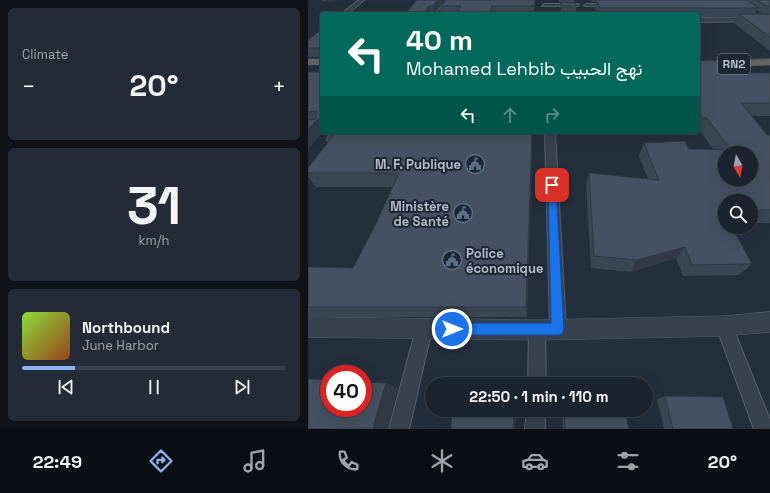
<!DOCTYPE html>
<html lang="en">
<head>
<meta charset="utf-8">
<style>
	:root { --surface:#1b232e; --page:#242b36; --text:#f1f3f6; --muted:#a0a4aa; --line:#39404a; --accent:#8ab4f8 }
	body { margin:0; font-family:"Space Grotesk",Vazirmatn,sans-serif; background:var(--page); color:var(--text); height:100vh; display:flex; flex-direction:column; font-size:15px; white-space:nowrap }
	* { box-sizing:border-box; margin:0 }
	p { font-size:13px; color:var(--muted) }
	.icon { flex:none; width:22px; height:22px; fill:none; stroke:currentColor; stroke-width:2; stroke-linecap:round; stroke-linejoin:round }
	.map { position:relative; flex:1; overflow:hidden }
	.drawer { display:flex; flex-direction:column; gap:8px; padding:8px; background:#0f1319; width:308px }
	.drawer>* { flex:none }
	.guide { position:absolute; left:12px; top:12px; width:380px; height:122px; border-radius:4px; box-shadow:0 4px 16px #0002,0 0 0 1px var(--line); background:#00695c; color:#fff; overflow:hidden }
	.needle { width:26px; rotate:170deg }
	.tools { position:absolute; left:410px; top:146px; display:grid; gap:8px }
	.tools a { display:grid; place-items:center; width:40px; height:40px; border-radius:50%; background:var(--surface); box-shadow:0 4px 16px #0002,0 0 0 1px var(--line); font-size:20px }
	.speed { position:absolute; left:12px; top:365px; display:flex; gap:8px; font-size:20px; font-weight:700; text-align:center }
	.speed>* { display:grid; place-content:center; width:52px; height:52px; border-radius:50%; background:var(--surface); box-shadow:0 4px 16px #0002,0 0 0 1px var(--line); line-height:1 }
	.speed .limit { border:6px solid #d22; background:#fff; color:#111 }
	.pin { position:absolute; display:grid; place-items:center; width:34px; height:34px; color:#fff; margin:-17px; border-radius:8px; box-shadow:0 2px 6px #0006 }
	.me { position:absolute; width:44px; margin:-22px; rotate:90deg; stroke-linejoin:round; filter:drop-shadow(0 0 3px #0008) }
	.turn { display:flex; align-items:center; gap:14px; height:84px; padding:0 20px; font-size:18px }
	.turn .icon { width:52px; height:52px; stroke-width:2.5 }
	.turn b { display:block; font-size:28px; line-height:34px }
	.lanes { display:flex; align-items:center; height:38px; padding:0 20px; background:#0003; justify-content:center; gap:20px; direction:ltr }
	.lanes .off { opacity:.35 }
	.big { font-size:30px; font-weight:700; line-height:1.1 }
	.drawer .card { flex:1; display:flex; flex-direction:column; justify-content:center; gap:6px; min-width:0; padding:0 14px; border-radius:6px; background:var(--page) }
	.drawer .dial { align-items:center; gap:0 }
	.dial b { font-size:52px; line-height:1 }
	.song { display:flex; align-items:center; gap:12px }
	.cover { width:48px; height:48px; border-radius:6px; background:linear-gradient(135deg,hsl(90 70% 55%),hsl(20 70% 35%)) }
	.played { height:4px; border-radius:2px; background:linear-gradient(90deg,var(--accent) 20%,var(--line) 20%) }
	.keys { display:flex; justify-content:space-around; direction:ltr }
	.heat { display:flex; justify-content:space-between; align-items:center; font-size:22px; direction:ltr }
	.trip { position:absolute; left:117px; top:377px; width:228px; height:40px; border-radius:20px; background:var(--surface); box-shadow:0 4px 16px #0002,0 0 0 1px var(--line); font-weight:700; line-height:40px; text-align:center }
	.tabs { display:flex; height:64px; justify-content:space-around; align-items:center; background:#0b0e12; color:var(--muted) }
	.tabs .icon { width:28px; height:28px }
	.tabs .selected { color:var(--accent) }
	.tabs b { font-size:18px; color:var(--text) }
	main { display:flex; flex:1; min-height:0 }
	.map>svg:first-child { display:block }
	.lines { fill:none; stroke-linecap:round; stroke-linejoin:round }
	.minor-casing { stroke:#565f6c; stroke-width:2 }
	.tertiary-casing { stroke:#565f6c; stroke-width:1 }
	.trunk-casing { stroke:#434c59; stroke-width:1 }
	.minor { fill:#38414e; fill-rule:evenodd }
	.tertiary { fill:#38414e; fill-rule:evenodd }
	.trunk { fill:#656462; fill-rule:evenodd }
	.wall { fill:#3b4654; fill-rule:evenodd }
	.shaded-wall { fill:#303945 }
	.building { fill:#455162; stroke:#303945; fill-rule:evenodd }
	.route { fill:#1a73e8; stroke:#114b97 }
	.labels { text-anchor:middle; stroke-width:4; stroke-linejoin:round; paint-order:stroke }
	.shield { fill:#1d2633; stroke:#878f9c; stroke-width:1 }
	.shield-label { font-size:12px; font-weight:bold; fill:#b4bcc9 }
	.poi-label { font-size:13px; font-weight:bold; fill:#b4bcc9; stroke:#1d2633; text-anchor:end }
</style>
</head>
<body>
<main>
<section class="drawer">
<div class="card"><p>Climate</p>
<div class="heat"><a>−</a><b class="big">20°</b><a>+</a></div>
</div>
<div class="card dial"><b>31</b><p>km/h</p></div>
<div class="card">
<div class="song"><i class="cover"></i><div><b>Northbound</b><p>June Harbor</p></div></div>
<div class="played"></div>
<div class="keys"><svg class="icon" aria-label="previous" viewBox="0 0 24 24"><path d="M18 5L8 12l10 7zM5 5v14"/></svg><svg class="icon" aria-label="pause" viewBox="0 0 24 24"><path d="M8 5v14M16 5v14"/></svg><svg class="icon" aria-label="next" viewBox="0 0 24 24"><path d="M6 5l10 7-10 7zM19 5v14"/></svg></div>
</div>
</section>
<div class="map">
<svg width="462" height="429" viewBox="0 0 462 429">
	<rect width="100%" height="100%" fill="#242f3e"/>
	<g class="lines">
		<defs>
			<g id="minor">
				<path d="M51 0H56L39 14H33Z"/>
				<path d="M139 0H143L133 14H127Z"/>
				<path d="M236 4H269L271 5 269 6H234Z"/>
				<path d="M278 4H304L306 5 304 6H276Z"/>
				<path d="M462 17V21L390 22V18Z"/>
				<path d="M22 132H32L27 142 24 143 19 140Z"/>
				<path d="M237 132H247L258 329 256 335 250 337 244 335 242 329Z"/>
				<path d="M416 318 422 320 462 420V429H446L408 326 410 320Z"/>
				<path d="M116 321 122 323 124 329 101 429H81L108 329 110 323Z"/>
				<path d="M229 322 235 324 237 330 238 384H220L221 330 223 324Z"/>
				<path d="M219 410H237V429H217Z"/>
			</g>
			<path id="tertiary" d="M462 312V332L416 336 229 340 0 337V317L229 320 416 316Z"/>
			<g id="trunk">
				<rect x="0" y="59" width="14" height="6"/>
				<path d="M462 59V65L390 68V62Z"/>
			</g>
		</defs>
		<!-- minor casing -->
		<use href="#minor" class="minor-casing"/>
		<!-- tertiary casing -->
		<use href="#tertiary" class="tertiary-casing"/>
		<!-- trunk casing -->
		<use href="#trunk" class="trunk-casing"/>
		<!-- minor -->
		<use href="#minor" class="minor"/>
		<!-- tertiary -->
		<use href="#tertiary" class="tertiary"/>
		<!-- trunk -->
		<use href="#trunk" class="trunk"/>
	</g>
	<!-- wall -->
	<g class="wall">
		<path d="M12 0H30L18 2Z"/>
		<path d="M138 0 126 13 123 14H97Z"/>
		<path d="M227 0 226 13H135L134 6Z"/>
		<path d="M251 0H266V2L268 6V12L253 11V2H251Z"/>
		<path d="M283 0H462V51L426 23 430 17H390V14H290L287 8 288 2H284ZM449 10 453 13 455 14H447Z"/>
		<path d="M14 29V57H0V40Z"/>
		<path d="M390 61 419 73H462V116H444L459 135H462V223H443V201H417V227L444 264 431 275 375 276 368 258 323 272 283 268 278 186 281 173 340 179 331 156 336 143 381 149H405L392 131H390Z"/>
		<path d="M0 72 14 132H15L0 149Z"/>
		<path d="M224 142 219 317H0V267L45 268 66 228 85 187H8L0 177V168Z"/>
		<path d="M357 396 425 429H356L349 399Z"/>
		<path d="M254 410H317L321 429H255Z"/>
	</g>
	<!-- shaded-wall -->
	<g class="shaded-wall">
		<path d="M17 0H30L18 2Z"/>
		<path d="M130 0H138L126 13 124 6Z"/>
		<path d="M227 0V2L226 13V6Z"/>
		<path d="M121 6 123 13V14H115Z"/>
		<path d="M184 6V14H181Z"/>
		<path d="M14 115V132H15L0 149V129Z"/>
		<path d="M224 132V142L219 317 218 307Z"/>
		<path d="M377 247 368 258 323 272 329 260Z"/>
		<path d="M78 383 90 388 80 429H66L65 427Z"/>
		<path d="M206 410H208L207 429H205Z"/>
	</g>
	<!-- building -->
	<g class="building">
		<path d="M109 0H130L124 6H121L115 14H97Z"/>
		<path d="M138 0H227L226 6H184L181 14H148L153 6H134Z"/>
		<path d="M288 0H439L450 8H292Z"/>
		<path d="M449 0H462V6L457 5Z"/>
		<path d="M253 2 267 3 268 6H253Z"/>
		<path d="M431 14H462V37Z"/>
		<path d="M14 29V48H0V40Z"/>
		<path d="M406 60 419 73H462V103H433L459 135H462V210H443V201H417V210H415L417 215V227H424L444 264 384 265 377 247 329 260 286 256 281 173 351 180 336 143 377 141 381 149 423 150 399 118H395L390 111V61ZM417 153H443V179H417Z"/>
		<path d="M0 72H14V115L0 129V120L8 119V111L0 112Z"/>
		<path d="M28 132H224L218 307H0V267L45 268 66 228 91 173H0V168Z"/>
		<path d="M0 379 21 380V408H55V382L78 383 65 427 66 429H0Z"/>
		<rect x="254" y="379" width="19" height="5"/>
		<path d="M357 396 415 397 425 429H365Z"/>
		<path d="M144 410H206L205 429H143Z"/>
		<path d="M256 410H317L321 429H257Z"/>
	</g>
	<!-- route -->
	<path class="route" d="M244 182 248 185 256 329 254 334 250 335H144L140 333 138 329 140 325 144 323H243L240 185Z"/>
	<!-- icons -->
	<defs>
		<symbol id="civic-ring" viewBox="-11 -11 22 22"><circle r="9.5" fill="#1d2633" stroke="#5c6f8a" stroke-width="1.5"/><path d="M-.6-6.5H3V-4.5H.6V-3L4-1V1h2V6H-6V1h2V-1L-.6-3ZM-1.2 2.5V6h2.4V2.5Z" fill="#5c6f8a"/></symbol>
	</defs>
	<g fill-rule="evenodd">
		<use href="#civic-ring" x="156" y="153" width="22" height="22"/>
		<use href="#civic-ring" x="144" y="202" width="22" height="22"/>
		<use href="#civic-ring" x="133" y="249" width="22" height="22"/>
	</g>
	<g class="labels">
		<!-- shield labels -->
		<rect class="shield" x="410" y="54" width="32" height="20" rx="3"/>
		<g class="shield-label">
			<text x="426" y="68">RN2</text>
		</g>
		<!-- poi labels -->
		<g class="poi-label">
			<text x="153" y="169">M. F. Publique</text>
			<text x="141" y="211">Ministère<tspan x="141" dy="15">de Santé</tspan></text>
			<text x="158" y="258" text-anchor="start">Police<tspan x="158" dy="15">économique</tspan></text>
		</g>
	</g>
</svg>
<div class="tools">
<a><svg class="needle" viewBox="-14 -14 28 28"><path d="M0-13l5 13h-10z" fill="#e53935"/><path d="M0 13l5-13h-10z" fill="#a0a4aa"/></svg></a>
<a><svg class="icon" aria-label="search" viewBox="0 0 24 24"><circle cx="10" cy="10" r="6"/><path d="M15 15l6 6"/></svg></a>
</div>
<div class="speed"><div class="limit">40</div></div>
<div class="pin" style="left:244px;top:185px;background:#d93025"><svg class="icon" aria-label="arrive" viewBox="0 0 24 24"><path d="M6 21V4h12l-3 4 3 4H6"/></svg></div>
<svg class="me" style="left:144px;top:329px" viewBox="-20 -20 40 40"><circle r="17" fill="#1a73e8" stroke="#fff" stroke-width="3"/><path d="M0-11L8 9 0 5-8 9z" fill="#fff"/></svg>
<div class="trip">22:50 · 1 min · 110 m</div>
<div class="guide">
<div class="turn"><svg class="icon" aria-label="left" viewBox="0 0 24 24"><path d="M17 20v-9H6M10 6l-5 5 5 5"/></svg><div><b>40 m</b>Mohamed Lehbib نهج الحبيب</div></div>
<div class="lanes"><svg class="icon" aria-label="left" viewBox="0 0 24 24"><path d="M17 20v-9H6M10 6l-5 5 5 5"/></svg><svg class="icon off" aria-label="ahead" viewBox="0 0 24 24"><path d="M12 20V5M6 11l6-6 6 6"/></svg><svg class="icon off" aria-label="right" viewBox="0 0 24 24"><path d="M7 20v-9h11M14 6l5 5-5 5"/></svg></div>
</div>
</div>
</main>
<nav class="tabs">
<b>22:49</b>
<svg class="icon selected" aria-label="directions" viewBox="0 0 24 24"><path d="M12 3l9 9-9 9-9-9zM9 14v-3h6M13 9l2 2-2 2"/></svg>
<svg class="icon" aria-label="music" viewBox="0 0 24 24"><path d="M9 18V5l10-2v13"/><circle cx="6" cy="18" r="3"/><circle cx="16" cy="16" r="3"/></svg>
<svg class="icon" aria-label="phone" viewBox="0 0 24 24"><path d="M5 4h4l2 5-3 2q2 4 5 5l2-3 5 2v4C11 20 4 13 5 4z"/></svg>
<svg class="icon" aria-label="climate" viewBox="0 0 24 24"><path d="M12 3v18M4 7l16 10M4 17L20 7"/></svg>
<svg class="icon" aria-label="car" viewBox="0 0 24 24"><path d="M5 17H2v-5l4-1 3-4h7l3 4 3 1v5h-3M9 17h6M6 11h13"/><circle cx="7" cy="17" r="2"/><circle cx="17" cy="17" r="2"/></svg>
<svg class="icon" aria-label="filters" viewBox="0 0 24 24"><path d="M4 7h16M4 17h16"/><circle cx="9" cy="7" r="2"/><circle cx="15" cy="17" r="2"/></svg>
<b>20°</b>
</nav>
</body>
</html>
